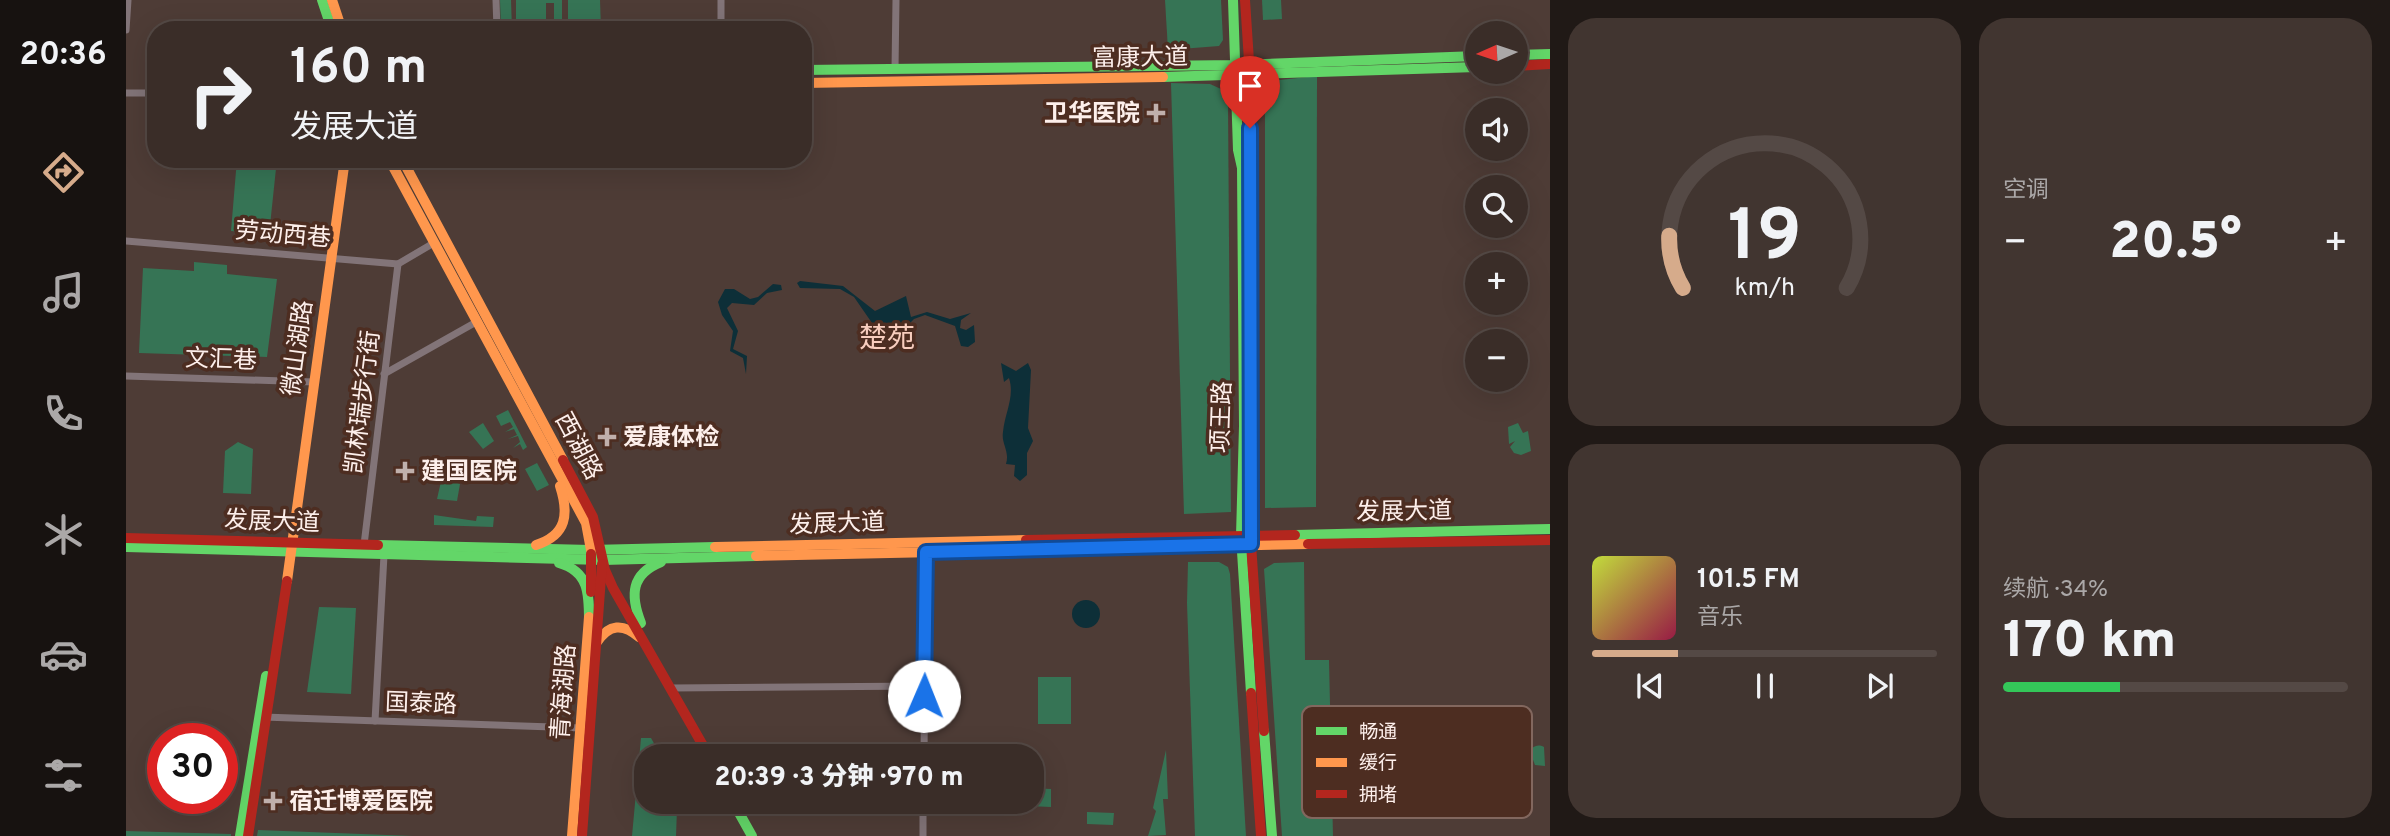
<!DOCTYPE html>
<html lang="zh">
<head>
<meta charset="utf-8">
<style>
	:root { --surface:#3a2d28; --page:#413530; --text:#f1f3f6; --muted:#aba8a8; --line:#544945; --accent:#d6ab8b }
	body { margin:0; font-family:Overpass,"Noto Sans SC",sans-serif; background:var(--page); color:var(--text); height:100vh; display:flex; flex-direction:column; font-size:26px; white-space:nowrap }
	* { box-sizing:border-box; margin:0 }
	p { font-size:23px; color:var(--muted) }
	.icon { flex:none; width:38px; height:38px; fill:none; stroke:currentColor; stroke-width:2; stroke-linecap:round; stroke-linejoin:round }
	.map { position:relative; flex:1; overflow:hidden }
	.sheet { display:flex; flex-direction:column; gap:18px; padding:18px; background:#201916; width:840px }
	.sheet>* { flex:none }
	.banner { position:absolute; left:21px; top:21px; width:665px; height:147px; border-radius:28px; box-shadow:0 7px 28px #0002,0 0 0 2px var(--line); background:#3a2d28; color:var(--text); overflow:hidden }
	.needle { width:46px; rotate:267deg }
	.controls { position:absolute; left:1339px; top:21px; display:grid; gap:14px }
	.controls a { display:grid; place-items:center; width:63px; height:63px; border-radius:50%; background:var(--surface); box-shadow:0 7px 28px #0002,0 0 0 2px var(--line); font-size:35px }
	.speed { position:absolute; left:21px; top:723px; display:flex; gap:14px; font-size:35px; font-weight:700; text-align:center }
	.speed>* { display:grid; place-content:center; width:91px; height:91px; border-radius:50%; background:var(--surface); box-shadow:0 7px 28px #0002,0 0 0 2px var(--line); line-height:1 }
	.speed .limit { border:10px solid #d22; background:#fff; color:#111 }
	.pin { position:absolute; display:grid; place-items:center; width:60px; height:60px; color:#fff; margin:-72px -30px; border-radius:50% 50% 50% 0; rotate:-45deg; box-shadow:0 0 7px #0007 }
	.pin .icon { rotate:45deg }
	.me { position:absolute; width:77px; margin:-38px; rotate:1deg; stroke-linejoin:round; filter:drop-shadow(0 0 5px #0008) }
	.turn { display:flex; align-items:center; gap:24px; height:147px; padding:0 28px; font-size:32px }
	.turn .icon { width:91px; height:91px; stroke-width:2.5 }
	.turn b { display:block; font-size:49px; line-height:60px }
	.big { font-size:52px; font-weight:800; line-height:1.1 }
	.sheet .tile { flex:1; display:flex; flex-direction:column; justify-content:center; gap:10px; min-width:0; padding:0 24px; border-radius:28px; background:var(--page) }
	.sheet .dial { align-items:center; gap:0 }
	.dial svg { height:182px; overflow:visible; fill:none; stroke:var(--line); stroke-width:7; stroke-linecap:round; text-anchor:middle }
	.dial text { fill:var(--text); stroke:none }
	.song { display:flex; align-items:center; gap:21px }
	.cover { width:84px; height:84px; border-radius:10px; background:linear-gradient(135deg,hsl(70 70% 55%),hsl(340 70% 35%)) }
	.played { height:7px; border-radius:4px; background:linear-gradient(90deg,var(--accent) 25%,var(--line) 25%) }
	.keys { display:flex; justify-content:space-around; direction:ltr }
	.heat { display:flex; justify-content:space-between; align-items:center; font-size:38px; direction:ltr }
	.charge { height:10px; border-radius:5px; background:linear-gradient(90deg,#34c759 34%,var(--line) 0) }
	.sheet .tiles { flex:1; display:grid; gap:18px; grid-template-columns:repeat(2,1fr) }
	.trip { position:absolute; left:508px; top:744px; width:410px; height:70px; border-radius:28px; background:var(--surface); box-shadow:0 7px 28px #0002,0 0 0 2px var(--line); font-weight:800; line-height:70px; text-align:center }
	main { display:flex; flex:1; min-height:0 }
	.dock { display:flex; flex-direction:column; width:126px; justify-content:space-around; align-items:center; background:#171210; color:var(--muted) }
	.dock .icon { width:49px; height:49px }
	.dock .current { color:var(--accent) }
	.dock b { font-size:32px; color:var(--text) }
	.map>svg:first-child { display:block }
	.green { fill:#367455 }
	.water { fill:#0d2f38 }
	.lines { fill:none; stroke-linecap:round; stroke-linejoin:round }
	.street { stroke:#827478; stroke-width:7 }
	.fast { stroke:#63d668; stroke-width:10 }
	.slow { stroke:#ff974d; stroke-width:10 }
	.jam { stroke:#b3261e; stroke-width:10 }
	.route-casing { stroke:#114b97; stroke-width:18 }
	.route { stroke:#1a73e8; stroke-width:12 }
	.poi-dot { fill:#c0b0ac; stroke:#4d2d21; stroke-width:2.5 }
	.labels { text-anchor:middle; stroke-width:7; stroke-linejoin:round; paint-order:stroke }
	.street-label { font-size:24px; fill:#fdefeb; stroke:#4d2d21 }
	.poi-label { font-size:24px; font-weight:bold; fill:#fdefeb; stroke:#4d2d21; text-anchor:start }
	.quarter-label { font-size:28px; fill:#f8cdbe; stroke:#4d2d21 }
	.key { fill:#4d2d21; stroke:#82675e; stroke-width:2 }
	.key-label { font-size:19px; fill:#fdefeb }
</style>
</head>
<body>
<main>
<nav class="dock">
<b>20:36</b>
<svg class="icon current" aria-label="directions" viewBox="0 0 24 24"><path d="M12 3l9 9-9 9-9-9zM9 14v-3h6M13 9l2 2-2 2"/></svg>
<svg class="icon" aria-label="music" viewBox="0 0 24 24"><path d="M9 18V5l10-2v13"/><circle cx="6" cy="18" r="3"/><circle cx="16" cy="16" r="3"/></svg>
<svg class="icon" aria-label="phone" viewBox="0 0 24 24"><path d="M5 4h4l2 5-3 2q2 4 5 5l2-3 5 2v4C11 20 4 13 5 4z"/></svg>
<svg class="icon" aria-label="climate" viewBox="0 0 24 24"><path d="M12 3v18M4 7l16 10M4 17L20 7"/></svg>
<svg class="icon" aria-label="car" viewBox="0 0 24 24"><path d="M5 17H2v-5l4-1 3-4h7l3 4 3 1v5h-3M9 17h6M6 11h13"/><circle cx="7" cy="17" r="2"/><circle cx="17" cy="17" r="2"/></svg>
<svg class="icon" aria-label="filters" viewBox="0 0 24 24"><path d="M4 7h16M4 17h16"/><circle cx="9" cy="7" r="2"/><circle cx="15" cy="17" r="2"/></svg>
</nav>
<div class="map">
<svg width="1424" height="836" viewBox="0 0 1424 836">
	<rect width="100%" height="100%" fill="#4e3c36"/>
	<!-- green -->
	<g class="green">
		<path d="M374 0H385L386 30H375Z"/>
		<path d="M390 0H436V29H428V3H420V30H390Z"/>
		<path d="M442 0H474L475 30 442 29Z"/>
		<path d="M1039 0H1095L1097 40 1093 46 1042 50Z"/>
		<path d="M1136 0H1155L1156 19 1137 20Z"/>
		<path d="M1191 76 1190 507 1139 508V92L1144 81Z"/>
		<path d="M1045 83 1084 84 1095 89 1102 103 1105 512 1058 514Z"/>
		<path d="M111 159H151L143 235 105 231Z"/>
		<path d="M68 262 101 265V274L151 279 141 357 13 353 17 268 68 271Z"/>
		<path d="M382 410 401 447 397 450 394 444 387 448 394 442 392 436 382 439 391 435 388 429 379 432 387 427 384 422 375 426 370 416Z"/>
		<path d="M357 423 368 441 357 449 343 432Z"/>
		<path d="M1392 423 1397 433 1402 431 1405 451 1395 455 1388 453 1384 447 1389 441 1383 444 1382 427Z"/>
		<path d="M112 442 127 449 125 494 97 493 99 451Z"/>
		<path d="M411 463 423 485 411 491 399 469Z"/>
		<path d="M316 477 334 484 331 501 311 499Z"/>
		<path d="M308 515 350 521 351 516 368 517 367 527 308 525Z"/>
		<path d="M1062 562H1093L1102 567 1104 574 1120 836H1069L1061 603Z"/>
		<path d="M1178 562 1179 660H1203L1207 836H1156L1138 569 1148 563Z"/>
		<path d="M193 607 230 608 225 694 181 692Z"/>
		<rect x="912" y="677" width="33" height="47"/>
		<path d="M515 738H525L535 756H520V802H546L551 809 550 836H506Z"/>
		<path d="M1351 744 1380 748 1385 754H1400C1406 748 1410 743 1418 747L1419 766 1409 765 1406 757C1391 761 1384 769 1371 774 1337 786 1296 783 1260 785L1258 759H1289L1302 764 1321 757 1341 758 1348 753Z"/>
		<path d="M1040 750 1042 799H1037L1040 835 1022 836 1030 811 1027 808Z"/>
		<path d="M905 788 925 789V807L878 805V802H905Z"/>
		<path d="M961 812 988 813 987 825 961 824Z"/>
		<path d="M132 830 287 836H131Z"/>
		<path d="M0 831 105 834V836H0Z"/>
	</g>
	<!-- water -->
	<g class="water">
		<path d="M674 281 717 286 749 311 780 296 785 317 801 312 824 319 845 313 835 320 834 328 840 330 848 325 849 342 842 347 835 346 829 326 799 315 788 319 776 331C768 328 757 326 746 323L728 297 714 289 674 288 671 283Z"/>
		<path d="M647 284 655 285 656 290 641 293 628 305 606 303 601 308 612 331 607 349 621 356 620 374 617 358 604 351 607 331 596 315 592 302 599 289H608L624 299 632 297Z"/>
		<path d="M875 363 890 371 902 363 905 370 902 428 907 441 901 453V475L894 481 888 476 889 465 880 464C884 451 875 444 877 432 879 412 889 397 883 378L878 382Z"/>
		<circle cx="960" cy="614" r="14"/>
	</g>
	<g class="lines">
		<!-- street -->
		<g class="street">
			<path d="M370 0 371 30"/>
			<path d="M595 0V30"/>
			<path d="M0 30 2 0"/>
			<path d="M769 69 770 0"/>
			<path d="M0 93H30"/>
			<path d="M0 241 272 264 306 244"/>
			<path d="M258 374 352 321"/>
			<path d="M0 376 188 382"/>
			<path d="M238 545 272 264"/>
			<path d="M546 688 799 686"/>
			<path d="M137 717 456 728"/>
			<path d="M249 721 258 555"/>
			<path d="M798 756 800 552"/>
			<path d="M797 836V802"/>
		</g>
		<!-- fast -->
		<g class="fast">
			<path d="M196 0 206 30"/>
			<path d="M1107 0 1112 150 1116 168 1118 426 1115 536 1125 693"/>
			<path d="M1390 55 1424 54"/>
			<path d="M677 70 1110 65 1351 56"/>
			<path d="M1037 77 1351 67"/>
			<path d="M1169 535 1424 529"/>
			<path d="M252 545 465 550 589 547"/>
			<path d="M0 547 477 560 630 556"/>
			<path d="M433 563C464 572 463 595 463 623"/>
			<path d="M515 623C504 595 505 574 535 562"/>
			<path d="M1138 731 1146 836"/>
			<path d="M607 802 626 836"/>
			<path d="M114 836 140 676"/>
		</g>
		<!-- slow -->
		<g class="slow">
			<path d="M206 0 216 30"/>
			<path d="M677 83 1037 77"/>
			<path d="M263 159 460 523 465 550"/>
			<path d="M276 159 437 460"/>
			<path d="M410 545C441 535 443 514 434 486"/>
			<path d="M589 547 900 540"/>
			<path d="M630 556 1182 544"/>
			<path d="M161 581 219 159"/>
			<path d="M471 642C483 624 497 623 513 637"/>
			<path d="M446 836 463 617"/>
		</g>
		<!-- jam -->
		<g class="jam">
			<path d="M1119 0 1124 76V335"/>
			<path d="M1390 66 1424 64"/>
			<path d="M1125 417V544L1138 731"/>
			<path d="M437 460 467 517 479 570 487 588 583 756"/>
			<path d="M0 538 252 545"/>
			<path d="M900 540 1169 535"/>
			<path d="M1182 544 1424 540"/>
			<path d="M465 554V592"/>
			<path d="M1125 693 1135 836"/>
			<path d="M122 836 161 581"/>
			<path d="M456 836 476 564"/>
		</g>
	</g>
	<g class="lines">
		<defs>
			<path id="route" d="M798 696 800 552 1125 544 1124 128"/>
		</defs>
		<!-- route casing -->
		<use href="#route" class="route-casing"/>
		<!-- route -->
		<use href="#route" class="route"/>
	</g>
	<!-- markers -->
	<g class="poi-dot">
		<path d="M1026.5 102.5h7v7h7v7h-7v7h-7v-7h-7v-7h7z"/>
		<path d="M477.5 426.5h7v7h7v7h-7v7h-7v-7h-7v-7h7z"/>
		<path d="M275.5 460.5h7v7h7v7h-7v7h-7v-7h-7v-7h7z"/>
		<path d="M143.5 790.5h7v7h7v7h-7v7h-7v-7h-7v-7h7z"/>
	</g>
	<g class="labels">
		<!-- street labels -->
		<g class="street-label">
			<text transform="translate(1014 57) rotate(-1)" y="8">富康大道</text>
			<text transform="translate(157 234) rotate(5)" y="8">劳动西巷</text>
			<text transform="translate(171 348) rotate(-82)" y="8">微山湖路</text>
			<text transform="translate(95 359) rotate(2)" y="8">文汇巷</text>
			<text transform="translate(236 402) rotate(-83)" y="8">凯林瑞步行街</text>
			<text transform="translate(1095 417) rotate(-88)" y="8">项王路</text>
			<text transform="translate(453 446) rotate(62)" y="8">西湖路</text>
			<text transform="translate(1278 511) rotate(-1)" y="8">发展大道</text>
			<text transform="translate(146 521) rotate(2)" y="8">发展大道</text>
			<text transform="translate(711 523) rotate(-2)" y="8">发展大道</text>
			<text transform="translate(437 692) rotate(-86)" y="8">青海湖路</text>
			<text transform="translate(295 703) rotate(2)" y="8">国泰路</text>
		</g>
		<!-- poi labels -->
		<g class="poi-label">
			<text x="1014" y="121" text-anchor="end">卫华医院</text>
			<text x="497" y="445">爱康体检</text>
			<text x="295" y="479">建国医院</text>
			<text x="163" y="809">宿迁博爱医院</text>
		</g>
		<!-- quarter labels -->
		<g class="quarter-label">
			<text x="761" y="347">楚苑</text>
		</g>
	</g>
	<!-- legend -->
	<rect x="1176" y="706" width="230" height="112" rx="10" class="key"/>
	<rect x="1190" y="727" width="31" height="8" fill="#63d668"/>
	<rect x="1190" y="758" width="31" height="9" fill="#ff974d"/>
	<rect x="1190" y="790" width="31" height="8" fill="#b3261e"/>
	<g class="key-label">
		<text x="1233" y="738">畅通</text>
		<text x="1233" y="769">缓行</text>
		<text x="1233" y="801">拥堵</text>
	</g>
</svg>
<div class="controls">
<a><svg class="needle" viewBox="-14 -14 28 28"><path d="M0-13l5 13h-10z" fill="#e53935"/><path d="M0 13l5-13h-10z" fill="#aba8a8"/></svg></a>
<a><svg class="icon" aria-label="sound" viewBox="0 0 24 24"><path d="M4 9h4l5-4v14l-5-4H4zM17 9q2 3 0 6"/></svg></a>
<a><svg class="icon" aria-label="search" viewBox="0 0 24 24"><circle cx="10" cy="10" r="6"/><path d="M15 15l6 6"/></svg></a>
<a>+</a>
<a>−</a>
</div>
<div class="speed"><div class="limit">30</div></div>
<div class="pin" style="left:1124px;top:128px;background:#d93025"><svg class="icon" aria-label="arrive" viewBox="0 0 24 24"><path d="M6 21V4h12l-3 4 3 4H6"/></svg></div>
<svg class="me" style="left:798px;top:696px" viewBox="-20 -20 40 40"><circle r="19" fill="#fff"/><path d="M0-13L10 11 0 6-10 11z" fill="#1a73e8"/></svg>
<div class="trip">20:39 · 3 分钟 · 970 m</div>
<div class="banner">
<div class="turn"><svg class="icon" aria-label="right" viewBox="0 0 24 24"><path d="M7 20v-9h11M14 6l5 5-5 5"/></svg><div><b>160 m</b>发展大道</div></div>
</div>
</div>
<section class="sheet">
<div class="tiles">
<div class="tile dial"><svg viewBox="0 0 100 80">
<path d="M14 69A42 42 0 1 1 86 69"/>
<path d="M14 69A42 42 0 0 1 8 46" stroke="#d6ab8b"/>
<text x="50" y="56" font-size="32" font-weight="700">19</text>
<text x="50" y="72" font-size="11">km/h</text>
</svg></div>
<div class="tile"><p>空调</p>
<div class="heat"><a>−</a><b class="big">20.5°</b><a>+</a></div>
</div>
<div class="tile">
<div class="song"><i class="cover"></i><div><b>101.5 FM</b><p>音乐</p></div></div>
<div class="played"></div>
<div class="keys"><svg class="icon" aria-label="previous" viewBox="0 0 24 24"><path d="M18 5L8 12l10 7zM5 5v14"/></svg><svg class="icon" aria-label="pause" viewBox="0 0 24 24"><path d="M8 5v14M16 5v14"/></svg><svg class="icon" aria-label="next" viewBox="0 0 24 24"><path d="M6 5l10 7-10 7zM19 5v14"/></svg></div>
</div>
<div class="tile"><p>续航 · 34%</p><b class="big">170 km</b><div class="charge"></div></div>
</div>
</section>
</main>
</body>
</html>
